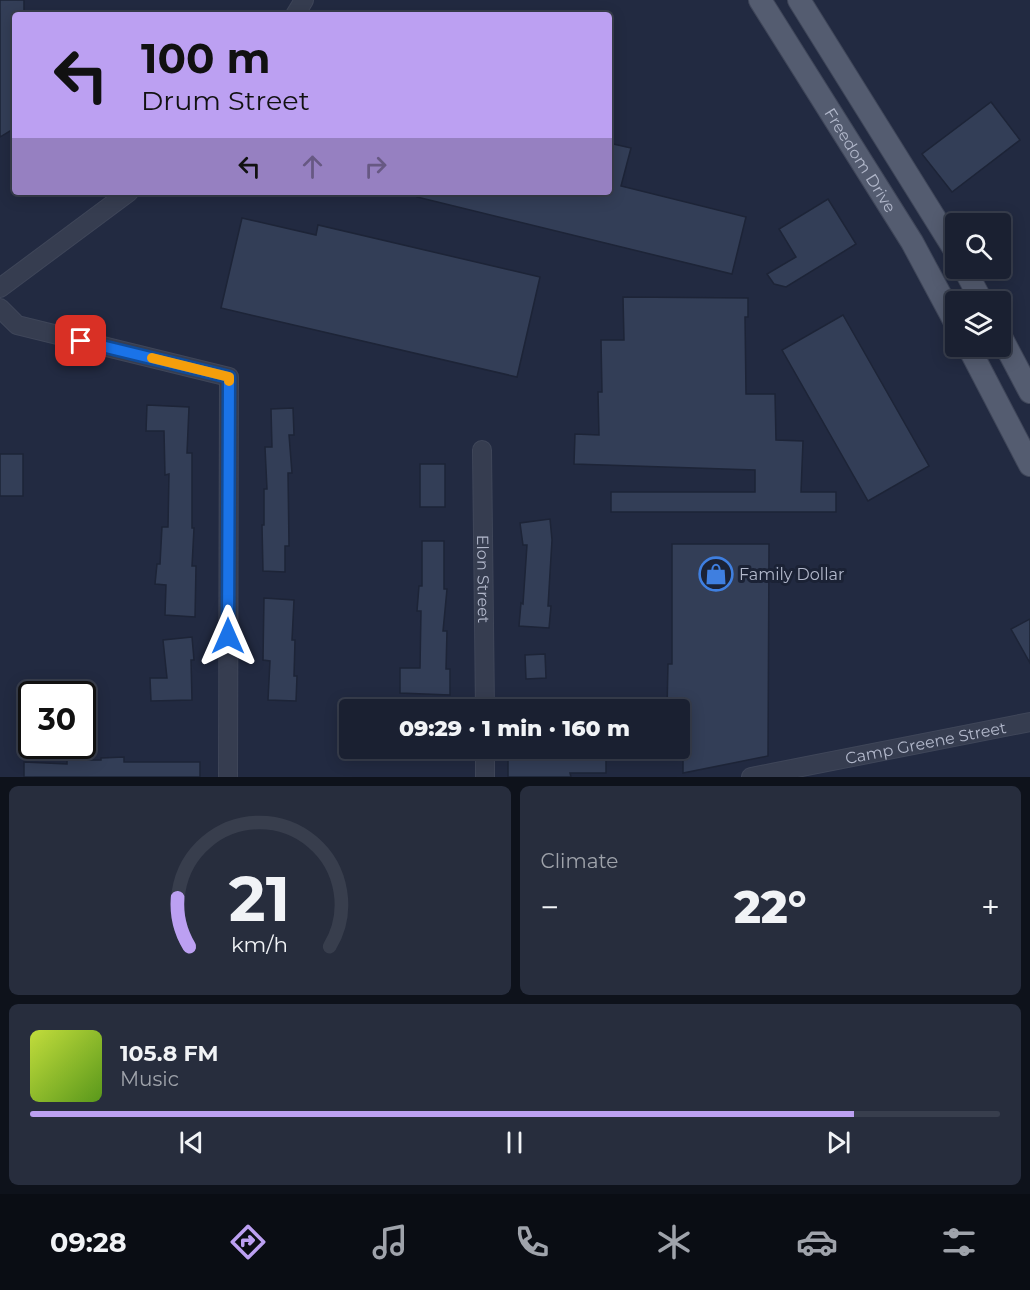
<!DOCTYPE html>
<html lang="en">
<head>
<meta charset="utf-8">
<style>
	:root { --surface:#1a2031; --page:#272d3d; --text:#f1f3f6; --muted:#9fa3ab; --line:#383e4d; --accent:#bca0f2 }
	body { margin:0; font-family:Montserrat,sans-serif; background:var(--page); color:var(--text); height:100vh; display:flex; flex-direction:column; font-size:22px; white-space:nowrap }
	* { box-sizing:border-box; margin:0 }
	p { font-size:20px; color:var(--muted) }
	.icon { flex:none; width:33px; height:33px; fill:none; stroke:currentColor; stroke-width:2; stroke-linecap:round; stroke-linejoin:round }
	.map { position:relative; height:777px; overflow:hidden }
	.sheet { display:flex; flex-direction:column; gap:9px; padding:9px; background:#0e121b; flex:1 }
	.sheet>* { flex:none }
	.banner { position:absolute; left:12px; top:12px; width:600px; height:183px; border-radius:6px; box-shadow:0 3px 15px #0003,0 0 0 2px var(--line); background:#bca0f2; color:#111; overflow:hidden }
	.controls { position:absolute; left:945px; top:213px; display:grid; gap:12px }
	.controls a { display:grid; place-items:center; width:66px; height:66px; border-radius:6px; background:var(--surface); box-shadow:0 3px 15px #0003,0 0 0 2px var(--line); font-size:30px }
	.speed { position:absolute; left:18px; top:681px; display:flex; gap:12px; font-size:30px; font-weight:700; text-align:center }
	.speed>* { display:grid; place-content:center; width:78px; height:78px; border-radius:50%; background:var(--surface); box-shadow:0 3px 15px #0003,0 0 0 2px var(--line); line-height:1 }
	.speed .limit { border:3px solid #111; border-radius:9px; background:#fff; color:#111 }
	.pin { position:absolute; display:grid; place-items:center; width:51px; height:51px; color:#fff; margin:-26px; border-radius:12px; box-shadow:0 3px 9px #0006 }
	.me { position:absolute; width:66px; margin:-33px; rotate:0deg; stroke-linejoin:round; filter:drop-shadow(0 0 4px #0008) }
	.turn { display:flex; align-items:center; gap:21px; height:126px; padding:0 30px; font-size:27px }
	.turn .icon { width:78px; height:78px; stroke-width:2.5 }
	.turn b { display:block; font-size:42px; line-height:51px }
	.lanes { display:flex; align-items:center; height:57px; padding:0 30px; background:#0003; justify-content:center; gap:30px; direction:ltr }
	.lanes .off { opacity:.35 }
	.big { font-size:45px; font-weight:800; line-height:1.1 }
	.sheet .card { flex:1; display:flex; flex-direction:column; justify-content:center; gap:9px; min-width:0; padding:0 21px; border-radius:9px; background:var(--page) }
	.sheet .dial { align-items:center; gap:0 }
	.dial svg { height:156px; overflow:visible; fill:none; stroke:var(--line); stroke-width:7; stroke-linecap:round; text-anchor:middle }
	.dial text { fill:var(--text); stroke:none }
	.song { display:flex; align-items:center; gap:18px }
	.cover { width:72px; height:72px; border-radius:9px; background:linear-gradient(135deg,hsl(70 70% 55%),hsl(90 70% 35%)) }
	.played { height:6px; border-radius:3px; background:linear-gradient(90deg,var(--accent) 85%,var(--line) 85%) }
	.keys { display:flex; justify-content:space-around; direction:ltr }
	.heat { display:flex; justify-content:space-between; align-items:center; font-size:33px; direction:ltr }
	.sheet .tiles { flex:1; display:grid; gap:9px; grid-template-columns:1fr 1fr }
	.card:last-child { grid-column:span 2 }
	.trip { position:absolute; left:339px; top:699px; width:351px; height:60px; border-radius:6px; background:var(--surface); box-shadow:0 3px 15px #0003,0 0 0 2px var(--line); font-weight:800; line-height:60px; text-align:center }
	.tabs { display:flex; height:96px; justify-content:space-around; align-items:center; background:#0a0d14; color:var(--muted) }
	.tabs .icon { width:42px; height:42px }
	.tabs .selected { color:var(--accent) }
	.tabs b { font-size:27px; color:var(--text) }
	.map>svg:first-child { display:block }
	.building { fill:#333e57; stroke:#1d2437; stroke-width:1.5 }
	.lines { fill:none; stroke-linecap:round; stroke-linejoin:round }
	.minor-casing { stroke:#3f4659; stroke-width:20 }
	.major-casing { stroke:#3f4659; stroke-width:24 }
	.minor { stroke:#363d50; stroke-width:18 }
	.major { stroke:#545c70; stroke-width:22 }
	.route-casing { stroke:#114b97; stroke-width:15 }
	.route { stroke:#1a73e8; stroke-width:10 }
	.slow { stroke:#f59e0b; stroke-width:10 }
	.labels { text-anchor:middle; stroke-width:6; stroke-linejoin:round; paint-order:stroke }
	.street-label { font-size:16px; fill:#b2b8cb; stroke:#1b2235 }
	.poi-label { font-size:16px; fill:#b2b8cb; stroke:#1b2235; text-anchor:start }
</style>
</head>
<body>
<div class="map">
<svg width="1030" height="777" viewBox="0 0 1030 777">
	<rect width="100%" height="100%" fill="#222a41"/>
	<!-- building -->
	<g class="building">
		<path d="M0 0H24V15H15V128L0 137Z"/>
		<path d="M991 102 1020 140 952 192 922 154Z"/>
		<path d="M609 143 631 148 621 186 746 217 732 274 417 197 418 192H609Z"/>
		<path d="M828 199 856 244 786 287 774 284 767 274 796 257 779 229Z"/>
		<path d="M242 218 316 235 318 225 540 277 517 377 221 308Z"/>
		<path d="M623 297 748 298V317H745L746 394H775L776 440 803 441 801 492H836V512H611V492H755V470L574 464 575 434 599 435 598 392H602L601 340H624Z"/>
		<path d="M843 315 929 466 868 501 782 350Z"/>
		<path d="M147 405 189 407 187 453H192V528H194L192 566H196L195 617 165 615 166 585 155 584 157 564H160L162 527H168L169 474 165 475 164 431H146Z"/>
		<path d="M293 408 294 435H289L292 473H288L289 546H285V572L263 571 262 525H264V489H267L265 447H272L271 409Z"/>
		<rect x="0" y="454" width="23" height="42"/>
		<rect x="420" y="464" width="25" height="43"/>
		<path d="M550 519 552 540 548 606H551L549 628 519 626 521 603 523 604 527 545H523L520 523Z"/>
		<path d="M422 541H444V589H447L443 631H447L446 669H450V695L400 693V668H420L421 611H417L419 586H422Z"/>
		<path d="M672 544H769L768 756 683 773V732H680V710H667L668 664H672Z"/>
		<path d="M264 598 294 600 292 640H295L294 676H297L296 701 268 700 270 661 263 660Z"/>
		<path d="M1030 619V663L1011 629Z"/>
		<path d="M192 637 194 660H191L192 700 151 701 150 678H167L163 640Z"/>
		<path d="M545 654 546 678 526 679 525 655Z"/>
		<path d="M583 752H606V773H570L571 777H508V758H543L542 756Z"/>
		<path d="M124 757V762H200V777H24V762L67 764V760H101V758Z"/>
	</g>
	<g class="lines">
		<defs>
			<g id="minor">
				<path d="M295 15 304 0"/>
				<path d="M0 288 129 192"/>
				<path d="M0 308 17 325 229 377 228 777"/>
				<path id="s1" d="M482 450 485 710"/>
				<path d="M485 748V777"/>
				<path id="s2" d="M751 777 1030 722"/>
			</g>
			<g id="major">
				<path id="s3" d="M760 0 912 242 956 324"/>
				<path d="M799 0 956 252"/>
				<path d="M964 268 982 302"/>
				<path d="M1000 335 1030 392"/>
				<path d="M968 346 1030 465"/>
			</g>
		</defs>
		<!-- minor casing -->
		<use href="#minor" class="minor-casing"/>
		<!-- major casing -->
		<use href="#major" class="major-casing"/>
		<!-- minor -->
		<use href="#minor" class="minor"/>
		<!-- major -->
		<use href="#major" class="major"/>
	</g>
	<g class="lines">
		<defs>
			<path id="route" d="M81 341 229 377 228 636"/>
		</defs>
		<!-- route casing -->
		<use href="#route" class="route-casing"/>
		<!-- route -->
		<use href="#route" class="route"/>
		<!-- slow -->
		<path class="slow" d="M152 358 229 377V381"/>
	</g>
	<!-- icons -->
	<defs>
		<symbol id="shop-ring" viewBox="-11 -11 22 22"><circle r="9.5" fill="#1b2235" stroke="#3f7fe0" stroke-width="1.5"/><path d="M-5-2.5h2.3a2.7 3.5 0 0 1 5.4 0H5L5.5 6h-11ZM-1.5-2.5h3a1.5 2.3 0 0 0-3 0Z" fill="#3f7fe0"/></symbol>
	</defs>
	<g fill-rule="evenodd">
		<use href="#shop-ring" x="697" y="555" width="38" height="38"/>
	</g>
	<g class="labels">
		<!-- street labels -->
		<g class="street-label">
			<text dy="6" stroke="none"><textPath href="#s3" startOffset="189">Freedom Drive</textPath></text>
			<text dy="6" stroke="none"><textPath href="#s1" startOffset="129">Elon Street</textPath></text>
			<text dy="6" stroke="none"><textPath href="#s2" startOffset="178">Camp Greene Street</textPath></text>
		</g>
		<!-- poi labels -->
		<g class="poi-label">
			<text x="739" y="580">Family Dollar</text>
		</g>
	</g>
</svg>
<div class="controls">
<a><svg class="icon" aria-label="search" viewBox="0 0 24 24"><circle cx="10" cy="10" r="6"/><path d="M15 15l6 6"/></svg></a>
<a><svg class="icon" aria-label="layers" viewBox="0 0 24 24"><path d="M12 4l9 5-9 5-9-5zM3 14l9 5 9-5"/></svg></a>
</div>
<div class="speed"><div class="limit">30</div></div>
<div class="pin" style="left:81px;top:341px;background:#d93025"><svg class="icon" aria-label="arrive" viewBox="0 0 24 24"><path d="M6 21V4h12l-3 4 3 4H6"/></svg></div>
<svg class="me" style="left:228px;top:636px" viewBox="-20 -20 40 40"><path d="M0-17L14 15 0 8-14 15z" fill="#1a73e8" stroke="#fff" stroke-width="4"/></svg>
<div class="trip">09:29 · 1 min · 160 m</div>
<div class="banner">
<div class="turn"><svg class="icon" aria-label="left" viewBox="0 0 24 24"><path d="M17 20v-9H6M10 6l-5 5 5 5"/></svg><div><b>100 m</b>Drum Street</div></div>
<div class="lanes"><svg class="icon" aria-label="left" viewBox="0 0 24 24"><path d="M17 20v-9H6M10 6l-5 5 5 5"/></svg><svg class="icon off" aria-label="ahead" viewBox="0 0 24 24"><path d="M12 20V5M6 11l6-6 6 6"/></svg><svg class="icon off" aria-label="right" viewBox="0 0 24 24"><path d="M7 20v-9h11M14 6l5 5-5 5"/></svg></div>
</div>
</div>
<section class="sheet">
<div class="tiles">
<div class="card dial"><svg viewBox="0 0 100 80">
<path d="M14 69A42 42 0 1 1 86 69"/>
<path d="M14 69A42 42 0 0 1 8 44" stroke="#bca0f2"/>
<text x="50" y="56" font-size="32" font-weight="700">21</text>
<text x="50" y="72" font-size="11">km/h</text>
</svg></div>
<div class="card"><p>Climate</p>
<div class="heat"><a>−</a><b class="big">22°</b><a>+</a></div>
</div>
<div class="card">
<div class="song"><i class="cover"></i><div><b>105.8 FM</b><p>Music</p></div></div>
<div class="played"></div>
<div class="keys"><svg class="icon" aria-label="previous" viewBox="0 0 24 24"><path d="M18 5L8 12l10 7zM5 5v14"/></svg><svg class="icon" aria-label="pause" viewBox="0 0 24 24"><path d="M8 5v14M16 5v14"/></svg><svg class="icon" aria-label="next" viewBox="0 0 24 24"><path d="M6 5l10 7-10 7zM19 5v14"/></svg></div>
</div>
</div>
</section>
<nav class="tabs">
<b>09:28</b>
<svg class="icon selected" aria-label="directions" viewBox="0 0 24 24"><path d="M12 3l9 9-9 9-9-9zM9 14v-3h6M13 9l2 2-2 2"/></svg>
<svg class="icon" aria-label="music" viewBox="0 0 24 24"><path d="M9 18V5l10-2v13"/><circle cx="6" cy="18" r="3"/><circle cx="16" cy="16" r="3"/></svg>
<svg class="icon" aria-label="phone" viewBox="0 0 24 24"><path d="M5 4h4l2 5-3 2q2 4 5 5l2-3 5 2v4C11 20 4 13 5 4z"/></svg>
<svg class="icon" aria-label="climate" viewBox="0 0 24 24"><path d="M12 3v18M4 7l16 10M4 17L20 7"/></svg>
<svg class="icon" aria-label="car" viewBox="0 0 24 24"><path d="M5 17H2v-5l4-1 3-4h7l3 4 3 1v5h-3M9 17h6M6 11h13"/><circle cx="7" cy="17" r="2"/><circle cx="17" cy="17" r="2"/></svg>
<svg class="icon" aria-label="filters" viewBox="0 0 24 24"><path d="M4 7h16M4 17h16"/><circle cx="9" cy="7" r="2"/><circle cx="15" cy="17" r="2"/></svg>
</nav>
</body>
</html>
